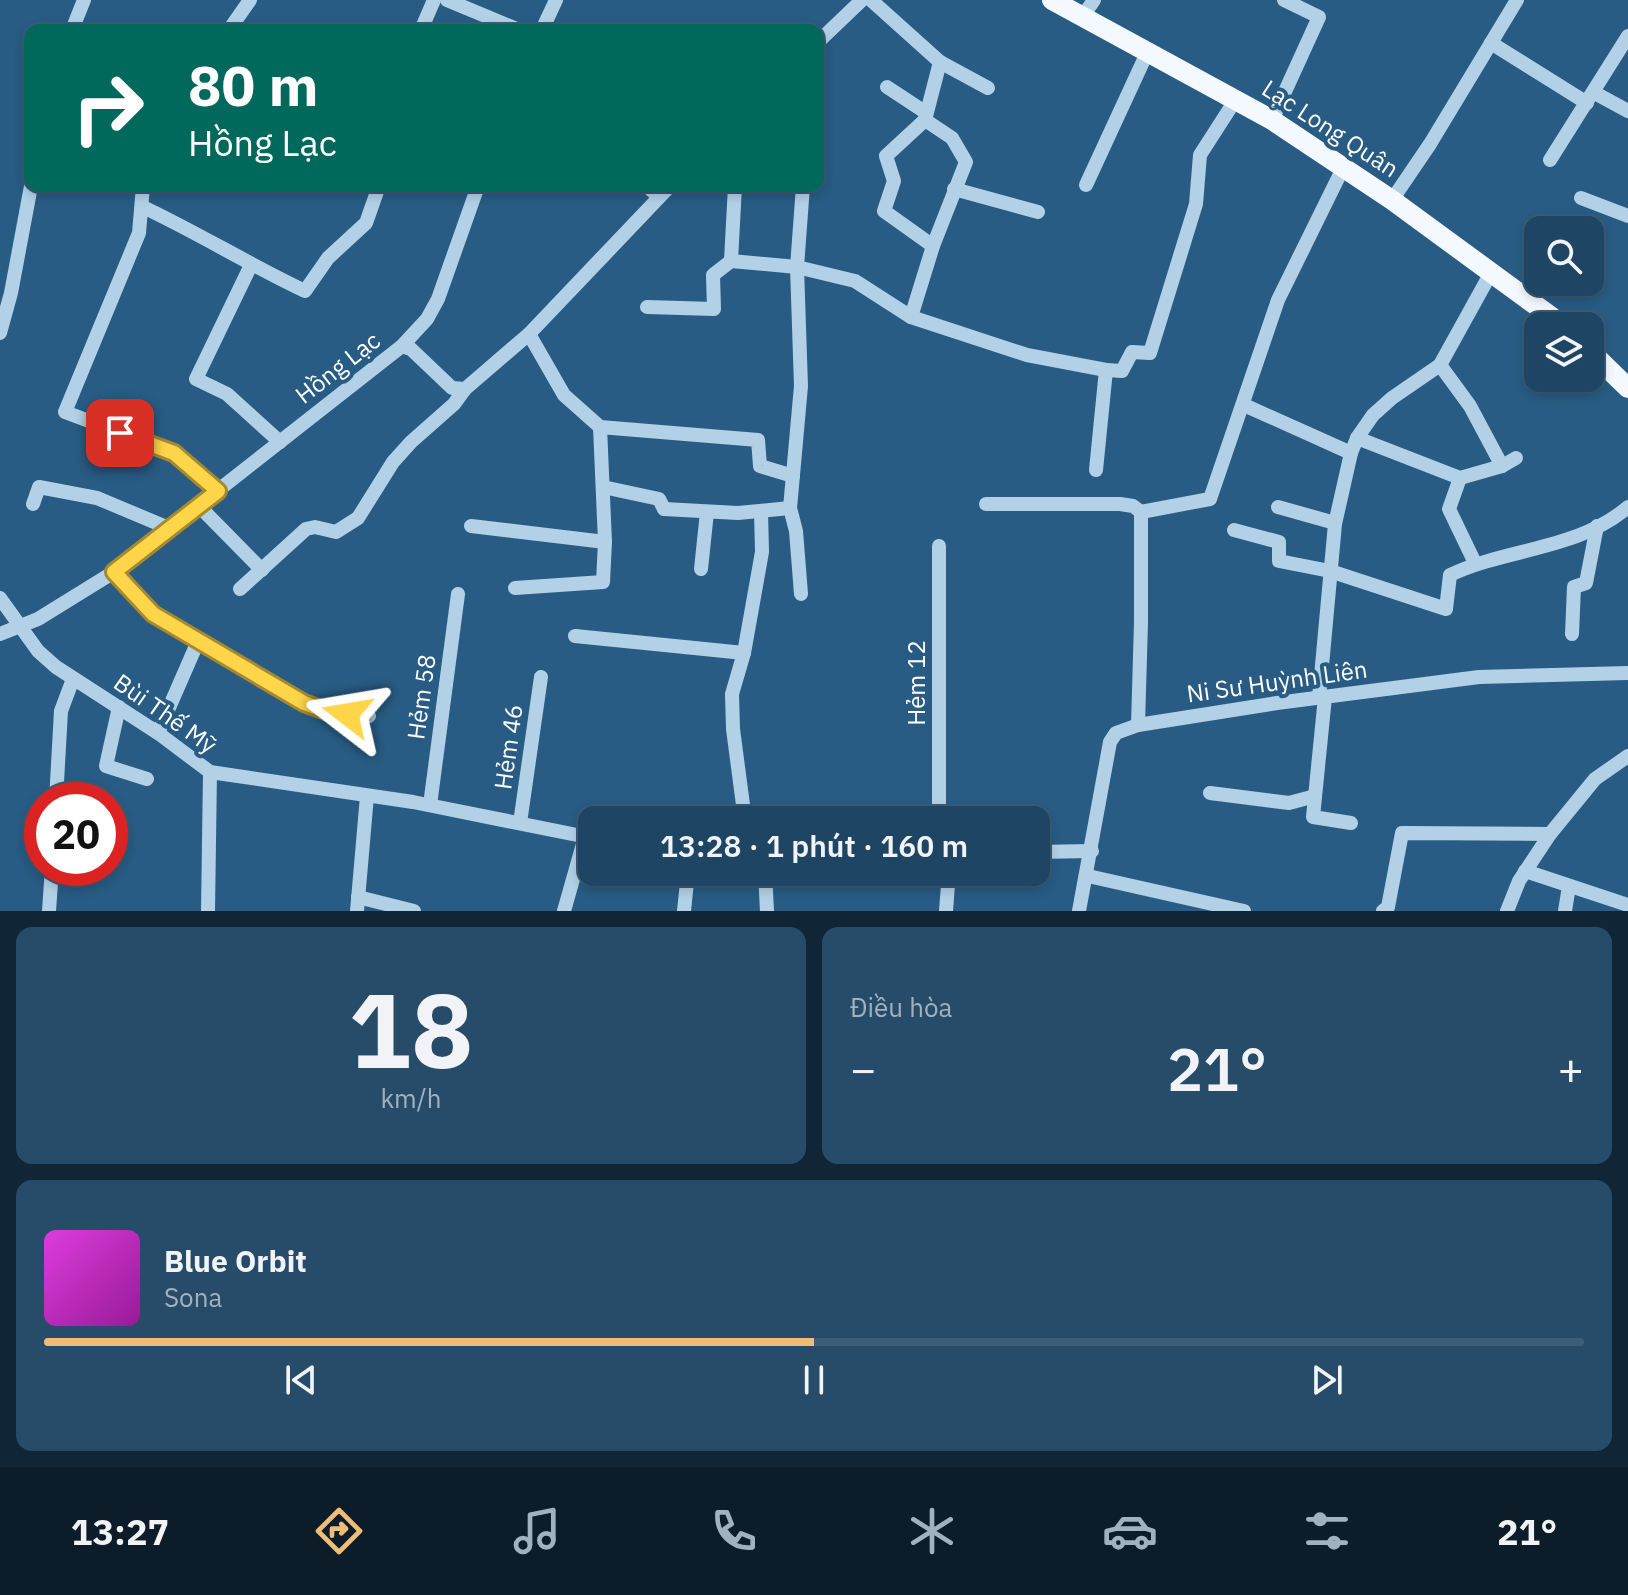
<!DOCTYPE html>
<html lang="vi">
<head>
<meta charset="utf-8">
<style>
	:root { --surface:#1e4563; --page:#264c69; --text:#f1f3f6; --muted:#a1b1be; --line:#3c5d78; --accent:#efbd78 }
	body { margin:0; font-family:"IBM Plex Sans",sans-serif; background:var(--page); color:var(--text); height:100vh; display:flex; flex-direction:column; font-size:30px; white-space:nowrap }
	* { box-sizing:border-box; margin:0 }
	p { font-size:26px; color:var(--muted) }
	.icon { flex:none; width:44px; height:44px; fill:none; stroke:currentColor; stroke-width:2; stroke-linecap:round; stroke-linejoin:round }
	.map { position:relative; height:911px; overflow:hidden }
	.sheet { display:flex; flex-direction:column; gap:16px; padding:16px; background:#102636; flex:1 }
	.sheet>* { flex:none }
	.guide { position:absolute; left:24px; top:24px; width:800px; height:168px; border-radius:16px; box-shadow:0 4px 12px #0003,0 0 0 2px var(--line); background:#00695c; color:#fff; overflow:hidden }
	.tools { position:absolute; left:1524px; top:216px; display:grid; gap:16px }
	.tools a { display:grid; place-items:center; width:80px; height:80px; border-radius:16px; background:var(--surface); box-shadow:0 4px 12px #0003,0 0 0 2px var(--line); font-size:40px }
	.speed { position:absolute; left:24px; top:782px; display:flex; gap:16px; font-size:40px; font-weight:700; text-align:center }
	.speed>* { display:grid; place-content:center; width:104px; height:104px; border-radius:50%; background:var(--surface); box-shadow:0 4px 12px #0003,0 0 0 2px var(--line); line-height:1 }
	.speed .limit { border:12px solid #d22; background:#fff; color:#111 }
	.pin { position:absolute; display:grid; place-items:center; width:68px; height:68px; color:#fff; margin:-34px; border-radius:16px; box-shadow:0 4px 12px #0006 }
	.me { position:absolute; width:88px; margin:-44px; rotate:284deg; stroke-linejoin:round; filter:drop-shadow(0 0 6px #0008) }
	.turn { display:flex; align-items:center; gap:28px; height:168px; padding:0 32px; font-size:36px }
	.turn .icon { width:104px; height:104px; stroke-width:2.5 }
	.turn b { display:block; font-size:56px; line-height:68px }
	.big { font-size:60px; font-weight:600; line-height:1.1 }
	.sheet .card { flex:1; display:flex; flex-direction:column; justify-content:center; gap:12px; min-width:0; padding:0 28px; border-radius:16px; background:var(--page) }
	.sheet .dial { align-items:center; gap:0 }
	.dial b { font-size:104px; line-height:1 }
	.song { display:flex; align-items:center; gap:24px }
	.cover { width:96px; height:96px; border-radius:12px; background:linear-gradient(135deg,hsl(300 70% 55%),hsl(300 70% 35%)) }
	.played { height:8px; border-radius:4px; background:linear-gradient(90deg,var(--accent) 50%,var(--line) 50%) }
	.keys { display:flex; justify-content:space-around; direction:ltr }
	.heat { display:flex; justify-content:space-between; align-items:center; font-size:44px; direction:ltr }
	.sheet .tiles { flex:1; display:grid; gap:16px; grid-template-columns:1fr 1fr }
	.card:last-child { grid-column:span 2 }
	.trip { position:absolute; left:578px; top:806px; width:472px; height:80px; border-radius:16px; background:var(--surface); box-shadow:0 4px 12px #0003,0 0 0 2px var(--line); font-weight:600; line-height:80px; text-align:center }
	.tab-bar { display:flex; height:128px; justify-content:space-around; align-items:center; background:#0c1c28; color:var(--muted) }
	.tab-bar .icon { width:56px; height:56px }
	.tab-bar .on { color:var(--accent) }
	.tab-bar b { font-size:36px; color:var(--text) }
	.map>svg:first-child { display:block }
	.lines { fill:none; stroke-linecap:round; stroke-linejoin:round }
	.minor { stroke:#b2d1e7; stroke-width:14 }
	.major { stroke:#f3f9fe; stroke-width:20 }
	.route-casing { stroke:#a68a30; stroke-width:20 }
	.route { stroke:#ffd54a; stroke-width:14 }
	.labels { text-anchor:middle; stroke-width:8; stroke-linejoin:round; paint-order:stroke }
	.street-label { font-size:24px; fill:#fff; stroke:#285c84 }
</style>
</head>
<body>
<div class="map">
<svg width="1628" height="911" viewBox="0 0 1628 911">
	<rect width="100%" height="100%" fill="#285c84"/>
	<g class="lines">
		<!-- minor -->
		<g class="minor">
			<path d="M447 0 519 30"/>
			<path d="M871 0 940 62 925 120 952 138 966 162 933 246 911 317"/>
			<path d="M1083 16 1094 0"/>
			<path d="M72 30 84 0"/>
			<path d="M229 30 250 0"/>
			<path d="M421 30 434 0"/>
			<path d="M542 30 556 0"/>
			<path d="M818 42 862 0"/>
			<path d="M1491 43 1587 103"/>
			<path d="M940 62 988 88"/>
			<path d="M887 87 925 112"/>
			<path d="M1593 92 1628 111"/>
			<path d="M925 120 886 156 894 181 884 211 933 246"/>
			<path d="M1272 120 1319 17 1284 0"/>
			<path d="M1550 160 1628 36"/>
			<path d="M1086 185 1147 53"/>
			<path d="M143 186 139 233 65 412 174 453 218 491"/>
			<path d="M647 186 659 197"/>
			<path d="M735 186 731 261 797 267 801 386 790 508 796 531 801 594"/>
			<path d="M803 186 797 267 855 281 911 317 1027 355 1106 370 1122 371 1132 352 1150 353 1196 204 1200 155 1236 99"/>
			<path d="M954 189 1038 212"/>
			<path d="M1581 198 1628 216"/>
			<path d="M1392 200 1430 144 1517 0"/>
			<path d="M143 207C198 233 250 265 305 291L328 258 366 223 379 186"/>
			<path d="M251 265 196 379 227 394 280 442"/>
			<path d="M647 307 714 309 713 275 731 261"/>
			<path d="M0 333 11 293 31 186"/>
			<path d="M529 334 564 395 600 427 758 440 760 466 793 476"/>
			<path d="M402 346 411 349 452 388 465 389"/>
			<path d="M1440 365 1470 406 1502 466"/>
			<path d="M1244 405 1351 453"/>
			<path d="M1357 438 1460 478 1502 466 1516 458"/>
			<path d="M1096 470 1106 370"/>
			<path d="M1460 478 1449 509 1475 563"/>
			<path d="M603 487 659 499 664 509 738 513 790 508"/>
			<path d="M33 504 39 487 97 498 171 529"/>
			<path d="M986 504H1120L1133 506 1141 512V622L1138 725"/>
			<path d="M199 506 262 570"/>
			<path d="M1278 507 1335 523"/>
			<path d="M1141 512 1210 499 1278 300 1343 168"/>
			<path d="M471 526 605 542"/>
			<path d="M1234 530 1279 542V561L1330 571 1446 609 1450 575C1507 548 1578 550 1628 507"/>
			<path d="M701 569 707 512"/>
			<path d="M114 572 153 614 304 703 326 711 369 716"/>
			<path d="M515 588 603 582 605 542 600 427"/>
			<path d="M240 589 306 529 315 527 336 532 358 518 393 462 411 442 454 404 465 389 529 334 670 186"/>
			<path d="M0 598 38 651 56 667 158 733 210 772 413 802 592 838"/>
			<path d="M0 634 38 619 114 572 402 346 427 319 438 299 478 186"/>
			<path d="M1572 634 1574 587 1586 583 1597 526"/>
			<path d="M575 636 744 653 732 694 733 729 745 820"/>
			<path d="M744 653 762 552 761 511"/>
			<path d="M1325 697 1313 817 1351 823"/>
			<path d="M1319 698 1335 524 1351 453 1357 438 1373 415 1392 398 1440 365 1492 271"/>
			<path d="M119 707 106 766 147 779"/>
			<path d="M158 733 199 639"/>
			<path d="M1210 793 1289 803 1315 796"/>
			<path d="M56 800 61 711 73 679"/>
			<path d="M430 805 458 594"/>
			<path d="M939 820V546"/>
			<path d="M520 823 541 677"/>
			<path d="M1036 852 1092 851"/>
			<path d="M1525 871 1628 905"/>
			<path d="M765 872 767 911"/>
			<path d="M1088 876 1244 911"/>
			<path d="M358 897 414 911"/>
			<path d="M49 911 52 868"/>
			<path d="M208 911 210 772"/>
			<path d="M357 911 367 796"/>
			<path d="M564 911 585 837"/>
			<path d="M684 911 688 872"/>
			<path d="M946 911 949 872"/>
			<path d="M1079 911 1110 742 1116 733 1138 725 1277 703 1479 677 1628 673"/>
			<path d="M1383 911 1388 907 1402 833 1550 834"/>
			<path d="M1507 911 1519 881 1550 834 1595 779 1628 756"/>
			<path d="M1565 911 1569 886"/>
		</g>
		<!-- major -->
		<g class="major">
			<path d="M1052 0 1272 120 1392 200 1564 326"/>
			<path d="M1590 351 1628 388"/>
		</g>
	</g>
	<g class="lines">
		<defs>
			<path id="route" d="M120 433 174 453 218 491 114 572 153 614 304 703 326 711 347 714"/>
		</defs>
		<!-- route casing -->
		<use href="#route" class="route-casing"/>
		<!-- route -->
		<use href="#route" class="route"/>
	</g>
	<g class="labels">
		<!-- street labels -->
		<g class="street-label">
			<text transform="translate(1330 129) rotate(33)" y="8">Lạc Long Quân</text>
			<text transform="translate(338 368) rotate(-38)" y="8">Hồng Lạc</text>
			<text transform="translate(1277 682) rotate(-8)" y="8">Ni Sư Huỳnh Liên</text>
			<text transform="translate(917 683) rotate(-90)" y="8">Hẻm 12</text>
			<text transform="translate(422 697) rotate(-82)" y="8">Hẻm 58</text>
			<text transform="translate(165 714) rotate(35)" y="8">Bùi Thế Mỹ</text>
			<text transform="translate(509 747) rotate(-82)" y="8">Hẻm 46</text>
		</g>
	</g>
</svg>
<div class="tools">
<a><svg class="icon" aria-label="search" viewBox="0 0 24 24"><circle cx="10" cy="10" r="6"/><path d="M15 15l6 6"/></svg></a>
<a><svg class="icon" aria-label="layers" viewBox="0 0 24 24"><path d="M12 4l9 5-9 5-9-5zM3 14l9 5 9-5"/></svg></a>
</div>
<div class="speed"><div class="limit">20</div></div>
<div class="pin" style="left:120px;top:433px;background:#d93025"><svg class="icon" aria-label="arrive" viewBox="0 0 24 24"><path d="M6 21V4h12l-3 4 3 4H6"/></svg></div>
<svg class="me" style="left:347px;top:714px" viewBox="-20 -20 40 40"><path d="M0-17L14 15 0 8-14 15z" fill="#ffd54a" stroke="#fff" stroke-width="4"/></svg>
<div class="trip">13:28 · 1 phút · 160 m</div>
<div class="guide">
<div class="turn"><svg class="icon" aria-label="right" viewBox="0 0 24 24"><path d="M7 20v-9h11M14 6l5 5-5 5"/></svg><div><b>80 m</b>Hồng Lạc</div></div>
</div>
</div>
<section class="sheet">
<div class="tiles">
<div class="card dial"><b>18</b><p>km/h</p></div>
<div class="card"><p>Điều hòa</p>
<div class="heat"><a>−</a><b class="big">21°</b><a>+</a></div>
</div>
<div class="card">
<div class="song"><i class="cover"></i><div><b>Blue Orbit</b><p>Sona</p></div></div>
<div class="played"></div>
<div class="keys"><svg class="icon" aria-label="previous" viewBox="0 0 24 24"><path d="M18 5L8 12l10 7zM5 5v14"/></svg><svg class="icon" aria-label="pause" viewBox="0 0 24 24"><path d="M8 5v14M16 5v14"/></svg><svg class="icon" aria-label="next" viewBox="0 0 24 24"><path d="M6 5l10 7-10 7zM19 5v14"/></svg></div>
</div>
</div>
</section>
<nav class="tab-bar">
<b>13:27</b>
<svg class="icon on" aria-label="directions" viewBox="0 0 24 24"><path d="M12 3l9 9-9 9-9-9zM9 14v-3h6M13 9l2 2-2 2"/></svg>
<svg class="icon" aria-label="music" viewBox="0 0 24 24"><path d="M9 18V5l10-2v13"/><circle cx="6" cy="18" r="3"/><circle cx="16" cy="16" r="3"/></svg>
<svg class="icon" aria-label="phone" viewBox="0 0 24 24"><path d="M5 4h4l2 5-3 2q2 4 5 5l2-3 5 2v4C11 20 4 13 5 4z"/></svg>
<svg class="icon" aria-label="climate" viewBox="0 0 24 24"><path d="M12 3v18M4 7l16 10M4 17L20 7"/></svg>
<svg class="icon" aria-label="car" viewBox="0 0 24 24"><path d="M5 17H2v-5l4-1 3-4h7l3 4 3 1v5h-3M9 17h6M6 11h13"/><circle cx="7" cy="17" r="2"/><circle cx="17" cy="17" r="2"/></svg>
<svg class="icon" aria-label="filters" viewBox="0 0 24 24"><path d="M4 7h16M4 17h16"/><circle cx="9" cy="7" r="2"/><circle cx="15" cy="17" r="2"/></svg>
<b>21°</b>
</nav>
</body>
</html>
